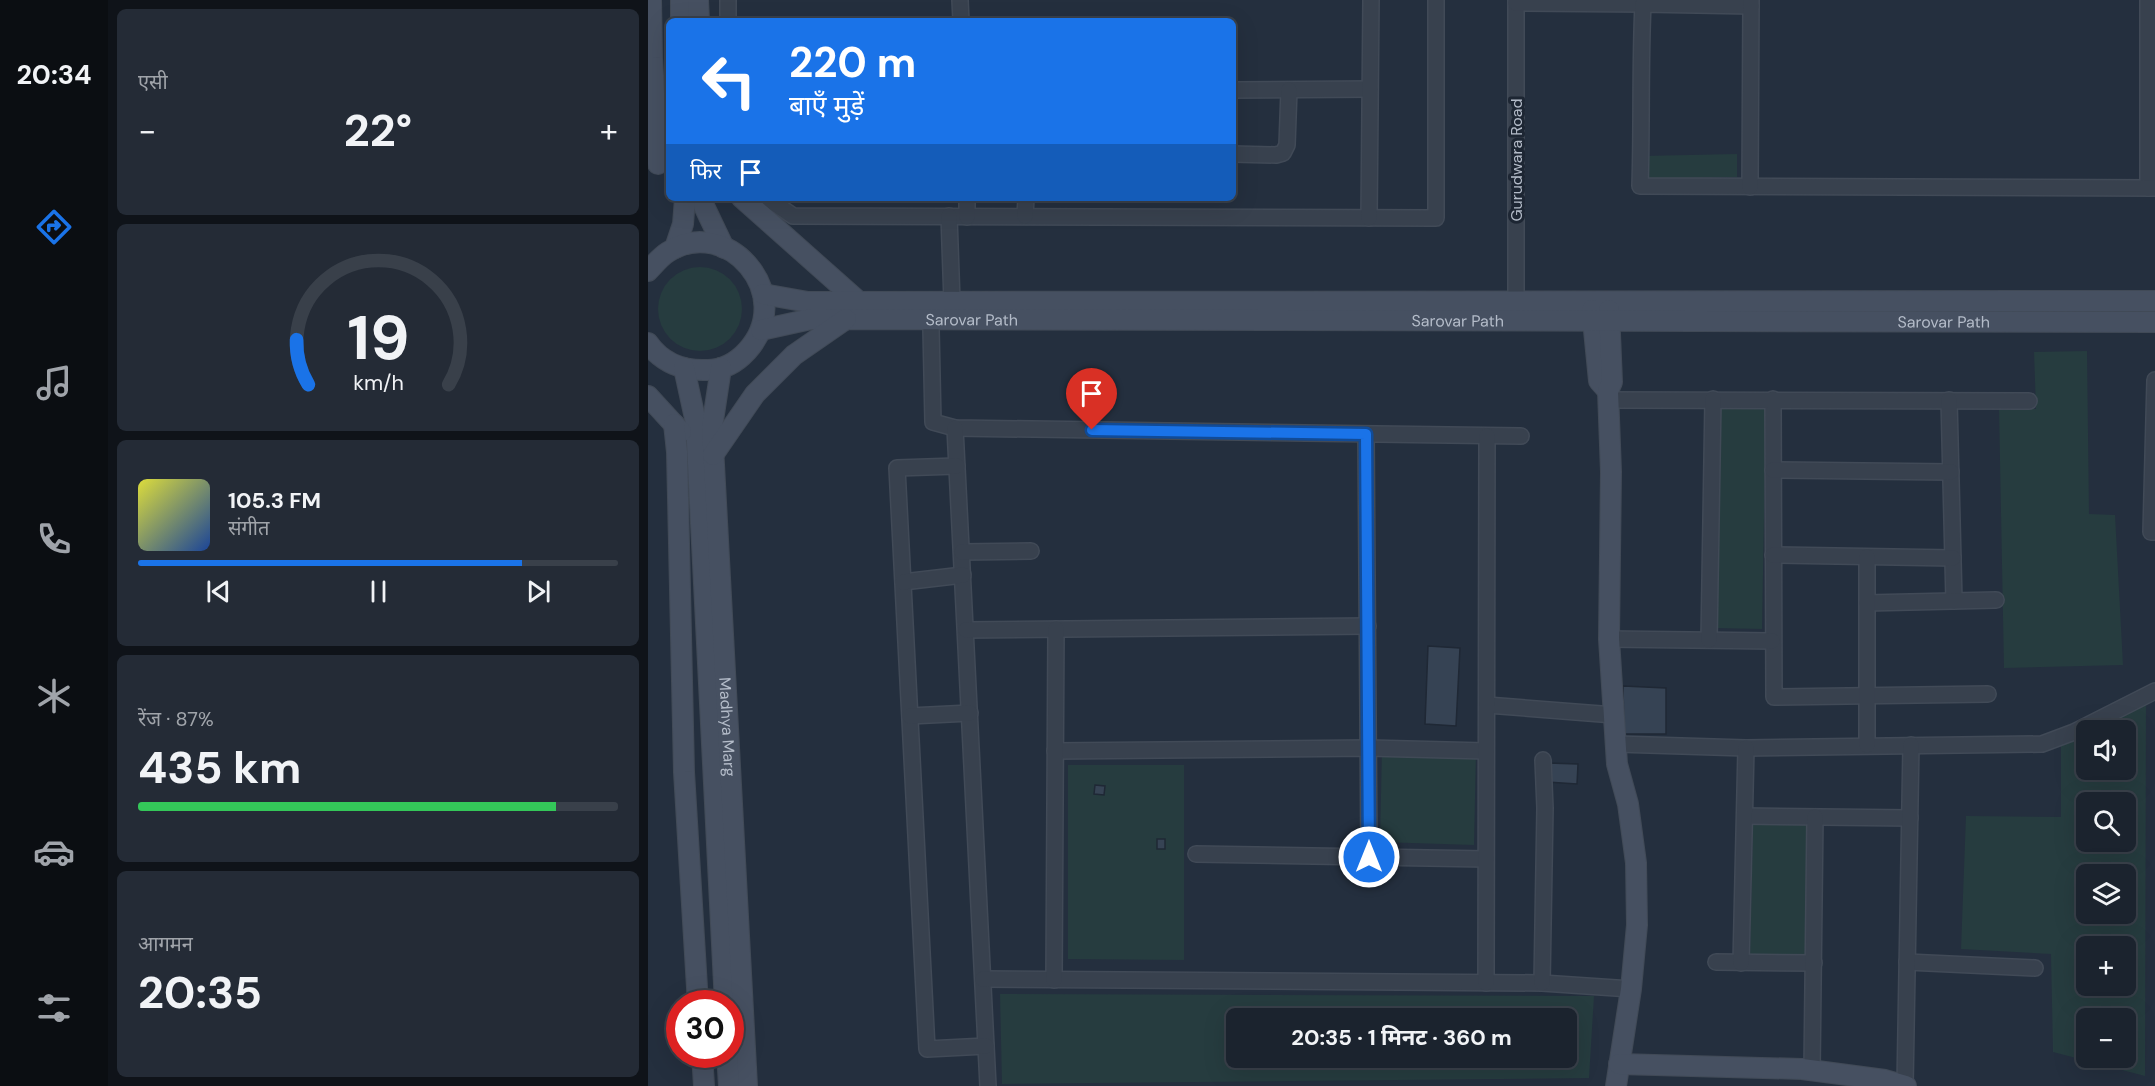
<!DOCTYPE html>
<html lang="hi">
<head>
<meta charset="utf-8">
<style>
	:root { --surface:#1b232e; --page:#242b36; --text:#f1f3f6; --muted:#a0a4aa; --line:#39404a; --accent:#1a73e8 }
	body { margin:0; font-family:"DM Sans","Noto Sans Devanagari",sans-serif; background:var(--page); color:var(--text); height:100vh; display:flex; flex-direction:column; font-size:22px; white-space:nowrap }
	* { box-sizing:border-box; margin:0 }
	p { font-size:20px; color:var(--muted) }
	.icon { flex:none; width:33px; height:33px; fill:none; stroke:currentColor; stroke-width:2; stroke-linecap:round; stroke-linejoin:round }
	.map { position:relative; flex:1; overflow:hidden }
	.side { display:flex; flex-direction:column; gap:9px; padding:9px; background:#0f1319; width:540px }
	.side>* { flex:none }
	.guide { position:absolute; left:18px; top:18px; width:570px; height:183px; border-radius:9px; box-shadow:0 6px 24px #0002,0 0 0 2px var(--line); background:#1a73e8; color:#fff; overflow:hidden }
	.tools { position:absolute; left:1428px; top:720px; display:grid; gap:12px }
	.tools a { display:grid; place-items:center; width:60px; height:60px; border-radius:9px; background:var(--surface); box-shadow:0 6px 24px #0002,0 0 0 2px var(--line); font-size:30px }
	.speed { position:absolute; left:18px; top:990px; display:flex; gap:12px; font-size:30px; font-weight:700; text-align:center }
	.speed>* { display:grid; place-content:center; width:78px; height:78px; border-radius:50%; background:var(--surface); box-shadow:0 6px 24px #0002,0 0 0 2px var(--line); line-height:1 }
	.speed .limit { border:9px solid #d22; background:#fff; color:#111 }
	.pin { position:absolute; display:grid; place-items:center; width:51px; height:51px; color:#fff; margin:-62px -26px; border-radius:50% 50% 50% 0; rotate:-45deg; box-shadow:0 0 6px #0007 }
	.pin .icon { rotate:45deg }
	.me { position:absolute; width:66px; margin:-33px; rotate:0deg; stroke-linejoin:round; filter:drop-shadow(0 0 4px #0008) }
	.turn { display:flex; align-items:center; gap:21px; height:126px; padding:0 24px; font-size:27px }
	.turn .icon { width:78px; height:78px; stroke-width:2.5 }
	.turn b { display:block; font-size:42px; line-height:51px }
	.then { display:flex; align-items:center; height:57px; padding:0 24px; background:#0003; gap:12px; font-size:22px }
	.big { font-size:45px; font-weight:700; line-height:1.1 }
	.side .card { flex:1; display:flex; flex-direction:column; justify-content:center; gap:9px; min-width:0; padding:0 21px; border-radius:9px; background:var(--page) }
	.side .dial { align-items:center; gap:0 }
	.dial svg { height:156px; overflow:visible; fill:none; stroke:var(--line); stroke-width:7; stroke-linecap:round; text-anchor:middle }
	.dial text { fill:var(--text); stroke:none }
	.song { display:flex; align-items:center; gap:18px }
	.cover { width:72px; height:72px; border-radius:9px; background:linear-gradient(135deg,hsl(60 70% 55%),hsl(220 70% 35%)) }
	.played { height:6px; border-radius:3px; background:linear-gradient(90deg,var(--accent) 80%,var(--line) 80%) }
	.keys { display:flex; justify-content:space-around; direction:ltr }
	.heat { display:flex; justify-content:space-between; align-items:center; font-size:33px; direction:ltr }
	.charge { height:9px; border-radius:4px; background:linear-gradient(90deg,#34c759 87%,var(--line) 0) }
	.trip { position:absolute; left:578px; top:1008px; width:351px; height:60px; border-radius:9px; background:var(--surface); box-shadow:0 6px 24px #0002,0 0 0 2px var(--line); font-weight:700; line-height:60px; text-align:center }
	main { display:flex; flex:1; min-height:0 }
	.dock { display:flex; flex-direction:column; width:108px; justify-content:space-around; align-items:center; background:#0b0e12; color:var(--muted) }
	.dock .icon { width:42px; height:42px }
	.dock .on { color:var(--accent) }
	.dock b { font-size:27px; color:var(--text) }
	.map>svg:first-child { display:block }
	.green { fill:#263c3f; fill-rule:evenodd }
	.building { fill:#364354; stroke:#1f2835; stroke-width:1.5 }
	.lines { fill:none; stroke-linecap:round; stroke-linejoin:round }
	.street-casing { stroke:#414a57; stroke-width:18 }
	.secondary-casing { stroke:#414a57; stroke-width:22 }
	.street { stroke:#38414e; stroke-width:15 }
	.secondary { stroke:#465061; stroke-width:20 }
	.route-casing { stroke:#114b97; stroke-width:15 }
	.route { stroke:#1a73e8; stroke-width:10 }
	.labels { text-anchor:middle; stroke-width:6; stroke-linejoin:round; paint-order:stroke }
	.street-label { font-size:16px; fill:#b4bcc9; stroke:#1d2633 }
</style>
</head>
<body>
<main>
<nav class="dock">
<b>20:34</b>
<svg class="icon on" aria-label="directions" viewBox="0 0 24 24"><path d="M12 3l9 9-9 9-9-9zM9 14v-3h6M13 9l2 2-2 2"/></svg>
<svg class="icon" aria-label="music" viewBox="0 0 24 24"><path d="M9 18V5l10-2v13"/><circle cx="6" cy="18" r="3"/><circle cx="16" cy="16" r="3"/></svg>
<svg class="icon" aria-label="phone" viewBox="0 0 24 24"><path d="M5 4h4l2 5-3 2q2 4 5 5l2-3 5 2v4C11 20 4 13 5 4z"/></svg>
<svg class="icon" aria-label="climate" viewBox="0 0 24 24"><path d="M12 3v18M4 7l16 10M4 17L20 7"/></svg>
<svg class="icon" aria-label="car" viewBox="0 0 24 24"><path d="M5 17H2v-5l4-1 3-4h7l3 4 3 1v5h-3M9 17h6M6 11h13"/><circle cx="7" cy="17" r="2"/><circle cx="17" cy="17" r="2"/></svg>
<svg class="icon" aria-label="filters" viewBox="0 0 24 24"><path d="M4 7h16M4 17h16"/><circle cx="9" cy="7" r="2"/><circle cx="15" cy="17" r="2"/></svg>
</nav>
<section class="side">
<div class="card"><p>एसी</p>
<div class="heat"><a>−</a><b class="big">22°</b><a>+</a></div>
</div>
<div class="card dial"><svg viewBox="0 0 100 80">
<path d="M14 69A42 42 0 1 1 86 69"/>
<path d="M14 69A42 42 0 0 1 8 46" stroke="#1a73e8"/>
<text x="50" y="56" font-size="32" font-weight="700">19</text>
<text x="50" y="72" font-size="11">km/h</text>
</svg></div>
<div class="card">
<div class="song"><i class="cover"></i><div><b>105.3 FM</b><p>संगीत</p></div></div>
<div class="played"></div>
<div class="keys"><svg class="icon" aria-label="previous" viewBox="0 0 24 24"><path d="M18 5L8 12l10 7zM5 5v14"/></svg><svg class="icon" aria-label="pause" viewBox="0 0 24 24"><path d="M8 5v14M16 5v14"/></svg><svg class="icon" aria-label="next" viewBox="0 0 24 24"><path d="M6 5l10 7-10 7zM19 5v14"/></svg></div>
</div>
<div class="card"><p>रेंज · 87%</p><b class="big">435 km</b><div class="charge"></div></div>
<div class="card"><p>आगमन</p><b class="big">20:35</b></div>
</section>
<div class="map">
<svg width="1507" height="1086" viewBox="0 0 1507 1086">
	<rect width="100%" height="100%" fill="#242f3e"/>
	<!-- green -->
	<g class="green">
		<path d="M1089 154V177L993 179V156Z"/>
		<circle cx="52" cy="309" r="42"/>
		<path d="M1439 351 1441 514 1467 515 1475 665 1356 668 1351 408 1388 409 1386 352Z"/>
		<path d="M1072 406 1118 407 1114 629 1068 628Z"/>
		<path d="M1498 704 1497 1076 1405 1052 1403 954 1313 949 1318 816 1413 817V744L1438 732V770H1478V730H1442ZM1438 802H1478V842H1438ZM1438 874H1478V914H1438ZM1438 946H1478V986H1438ZM1438 1018H1478V1058H1438Z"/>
		<path d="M734 748 828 751 826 845 732 842Z"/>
		<path d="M420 765H536V960L420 959Z"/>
		<path d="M1105 824 1161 825 1159 956 1102 955Z"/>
		<path d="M352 994 946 996 941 1078 354 1084ZM918 1018V1058H588V1018Z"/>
	</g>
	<!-- building -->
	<g class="building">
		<path d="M780 646 812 648 808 726 777 724Z"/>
		<path d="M975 686 1018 688V734H976Z"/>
		<path d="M900 763 930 764 929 784 899 782Z"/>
		<path d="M447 785 457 786 456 795 446 794Z"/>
		<rect x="509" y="839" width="8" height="10"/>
	</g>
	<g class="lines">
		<defs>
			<g id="street">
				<path d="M80 0V21"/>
				<path d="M312 0 313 21"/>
				<path d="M868 0V312"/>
				<path d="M1500 0V188"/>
				<path d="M868 3 995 4"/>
				<path d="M1103 6 995 4C992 65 994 125 992 186L1507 188"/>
				<path d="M585 90 722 89"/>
				<path d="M585 154 628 155 635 153 639 145 641 90"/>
				<path d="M1102 187 1103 0"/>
				<path d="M119 198 145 216 788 218V0"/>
				<path d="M319 198V217"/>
				<path d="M301 216 304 302"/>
				<path d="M377 216 378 198"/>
				<path d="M721 218 723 0"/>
				<path d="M283 329 285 422 307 428 873 436"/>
				<path d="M1507 380 1503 532H1507"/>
				<path d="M1125 399 1126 697 1340 694"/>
				<path d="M960 400 1381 401"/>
				<path d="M1301 400 1306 601"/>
				<path d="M307 428 340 1086"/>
				<path d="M718 434 721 857"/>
				<path d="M309 466 249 468 279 1049 338 1046"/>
				<path d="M1125 470 1303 472"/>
				<path d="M314 552 383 551"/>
				<path d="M1125 555 1305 558"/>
				<path d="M255 582 315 575"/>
				<path d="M1219 603 1348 600"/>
				<path d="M318 630 720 626"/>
				<path d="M961 639 1124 641"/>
				<path d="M1061 640 1065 399"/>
				<path d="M839 705 966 715"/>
				<path d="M262 716 322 713"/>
				<path d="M969 744 1098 748 1394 744 1426 732 1507 691"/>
				<path d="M1219 745V557"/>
				<path d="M407 751 721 748 838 751"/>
				<path d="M1097 816 1262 818"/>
				<path d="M548 854 838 859"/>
				<path d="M1068 962 1166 963"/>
				<path d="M1259 962 1387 968"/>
				<path d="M1093 963 1098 748"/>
				<path d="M335 979 894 983 983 989"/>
				<path d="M406 980 408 629"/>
				<path d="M838 983 839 436"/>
				<path d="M894 983 897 808 895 760"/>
				<path d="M1164 1070 1167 817"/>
				<path d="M1257 1086 1263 745"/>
			</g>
			<g id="secondary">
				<path d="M3 0 4 58 10 164"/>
				<path d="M33 0V21"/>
				<path d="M50 0 51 21"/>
				<path d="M55 198 56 206 76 248"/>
				<path d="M94 198 211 302"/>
				<path d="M27 248 35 224 37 198"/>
				<path d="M0 271C6 265 12 257 20 252 79 214 150 295 99 351 89 362 75 370 59 370 36 371 14 363 0 343"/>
				<path d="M115 294 160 302 1507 301"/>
				<path d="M944 310 951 381 960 391"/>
				<path d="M961 310 964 382 960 391 963 472 961 639 969 764 980 804 988 863 989 925 983 989 968 1086"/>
				<path id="s1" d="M113 330 163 319 1507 322"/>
				<path d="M36 368 48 423 77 1004"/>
				<path id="s2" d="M73 368 64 427 99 1086"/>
				<path d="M0 396 33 432"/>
				<path d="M26 424 29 452 36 772 50 1004"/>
				<path d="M65 455 107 394 146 355 198 319"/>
				<path d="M54 1054 56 1086"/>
				<path d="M79 1054 81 1086"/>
				<path d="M971 1064 1154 1069 1237 1080 1258 1086"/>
			</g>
		</defs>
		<!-- street casing -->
		<use href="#street" class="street-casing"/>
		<!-- secondary casing -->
		<use href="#secondary" class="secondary-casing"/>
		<!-- street -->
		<use href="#street" class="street"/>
		<!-- secondary -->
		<use href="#secondary" class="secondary"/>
	</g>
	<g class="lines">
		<defs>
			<path id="route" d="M444 430 718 434 721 857"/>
		</defs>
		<!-- route casing -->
		<use href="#route" class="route-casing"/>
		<!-- route -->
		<use href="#route" class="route"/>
	</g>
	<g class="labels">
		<!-- street labels -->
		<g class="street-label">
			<text transform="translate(868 160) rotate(-90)" y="6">Gurudwara Road</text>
			<text dy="6" stroke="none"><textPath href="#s1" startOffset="212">Sarovar Path</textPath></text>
			<text dy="6" stroke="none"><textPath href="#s1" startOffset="698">Sarovar Path</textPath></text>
			<text dy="6" stroke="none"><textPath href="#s1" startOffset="1184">Sarovar Path</textPath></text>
			<text dy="6" stroke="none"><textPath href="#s2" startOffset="360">Madhya Marg</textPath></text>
		</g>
	</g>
</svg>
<div class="tools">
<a><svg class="icon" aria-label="sound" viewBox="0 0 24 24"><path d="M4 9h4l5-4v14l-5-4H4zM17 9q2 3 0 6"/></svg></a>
<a><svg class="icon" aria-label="search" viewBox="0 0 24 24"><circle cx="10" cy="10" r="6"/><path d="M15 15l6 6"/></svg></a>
<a><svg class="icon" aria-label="layers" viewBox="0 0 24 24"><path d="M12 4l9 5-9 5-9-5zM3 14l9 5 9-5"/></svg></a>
<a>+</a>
<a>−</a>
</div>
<div class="speed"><div class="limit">30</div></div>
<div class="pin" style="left:444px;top:430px;background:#d93025"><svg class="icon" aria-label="arrive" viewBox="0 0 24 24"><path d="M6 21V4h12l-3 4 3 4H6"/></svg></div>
<svg class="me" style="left:721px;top:857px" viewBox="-20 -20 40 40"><circle r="17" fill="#1a73e8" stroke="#fff" stroke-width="3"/><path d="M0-11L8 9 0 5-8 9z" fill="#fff"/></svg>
<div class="trip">20:35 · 1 मिनट · 360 m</div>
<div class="guide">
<div class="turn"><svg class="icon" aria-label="left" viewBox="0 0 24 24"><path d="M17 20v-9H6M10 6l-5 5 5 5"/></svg><div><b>220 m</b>बाएँ मुड़ें</div></div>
<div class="then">फिर<svg class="icon" aria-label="arrive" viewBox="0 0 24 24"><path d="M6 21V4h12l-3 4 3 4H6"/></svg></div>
</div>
</div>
</main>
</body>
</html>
